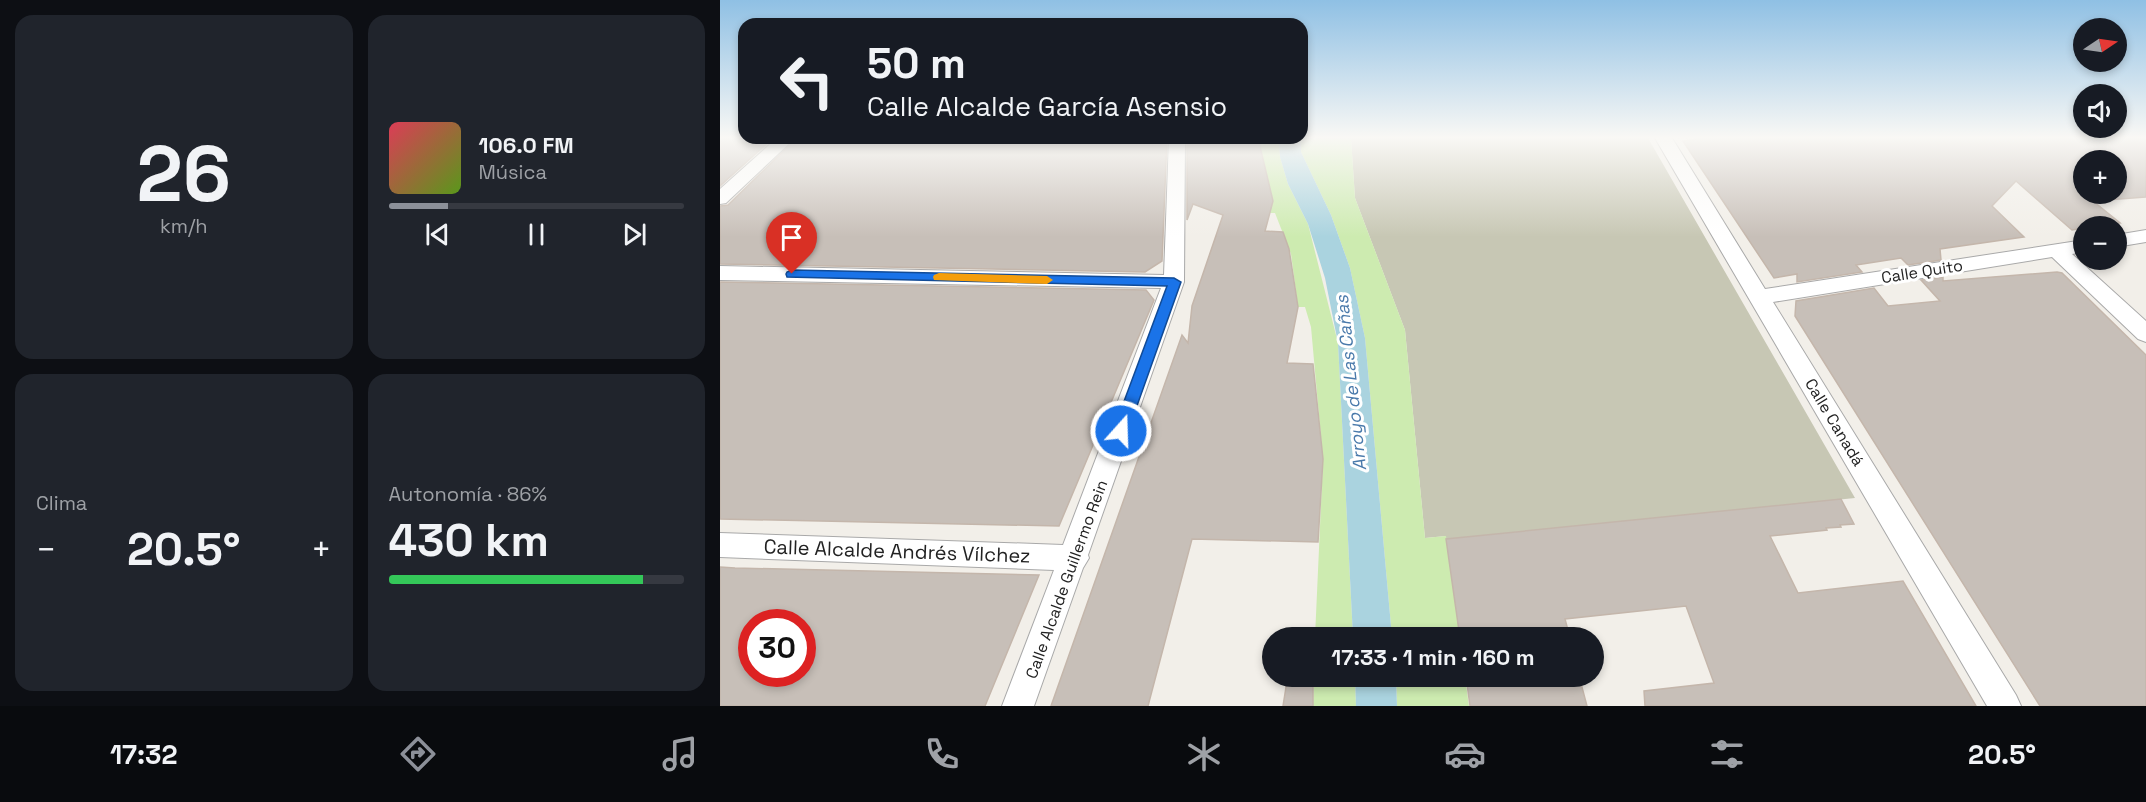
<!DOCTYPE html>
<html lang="es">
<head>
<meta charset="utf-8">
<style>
	:root { --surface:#171b24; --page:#20242c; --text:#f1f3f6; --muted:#9ea1a6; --line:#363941; --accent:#8c9099 }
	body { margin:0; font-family:"Space Grotesk",sans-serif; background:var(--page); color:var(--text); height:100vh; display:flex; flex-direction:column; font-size:22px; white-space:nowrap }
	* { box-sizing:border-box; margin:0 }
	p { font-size:20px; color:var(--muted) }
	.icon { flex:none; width:33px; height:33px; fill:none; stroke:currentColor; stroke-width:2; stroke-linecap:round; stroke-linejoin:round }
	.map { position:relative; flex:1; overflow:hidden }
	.sheet { display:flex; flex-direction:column; gap:15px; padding:15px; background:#0d0f14; width:720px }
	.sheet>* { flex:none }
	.guide { position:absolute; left:18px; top:18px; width:570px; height:126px; border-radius:18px; box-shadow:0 3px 9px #0003; background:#171b24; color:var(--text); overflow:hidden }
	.needle { width:39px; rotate:77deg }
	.tools { position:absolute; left:1353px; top:18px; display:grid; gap:12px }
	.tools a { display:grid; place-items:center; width:54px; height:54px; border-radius:50%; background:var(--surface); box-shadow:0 3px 9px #0003; font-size:30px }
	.speed { position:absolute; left:18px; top:609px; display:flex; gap:12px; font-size:30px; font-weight:700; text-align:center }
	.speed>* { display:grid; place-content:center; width:78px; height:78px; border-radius:50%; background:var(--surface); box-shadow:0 3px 9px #0003; line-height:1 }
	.speed .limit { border:9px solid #d22; background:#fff; color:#111 }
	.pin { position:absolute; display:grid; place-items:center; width:51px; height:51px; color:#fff; margin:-62px -26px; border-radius:50% 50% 50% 0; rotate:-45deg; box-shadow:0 0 6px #0007 }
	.pin .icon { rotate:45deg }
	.me { position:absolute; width:66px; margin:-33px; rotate:20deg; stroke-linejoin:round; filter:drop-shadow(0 0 4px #0008) }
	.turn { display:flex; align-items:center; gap:21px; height:126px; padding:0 30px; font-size:27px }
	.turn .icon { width:78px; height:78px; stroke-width:2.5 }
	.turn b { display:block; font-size:42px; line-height:51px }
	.big { font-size:45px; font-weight:700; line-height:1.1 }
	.sheet .widget { flex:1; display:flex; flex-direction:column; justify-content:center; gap:9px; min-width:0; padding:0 21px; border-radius:18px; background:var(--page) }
	.sheet .dial { align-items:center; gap:0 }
	.dial b { font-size:78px; line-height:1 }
	.song { display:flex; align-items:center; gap:18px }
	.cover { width:72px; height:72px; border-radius:9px; background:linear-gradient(135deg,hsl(350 70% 55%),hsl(90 70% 35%)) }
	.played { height:6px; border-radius:3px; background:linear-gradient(90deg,var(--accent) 20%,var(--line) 20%) }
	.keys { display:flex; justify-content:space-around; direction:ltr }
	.heat { display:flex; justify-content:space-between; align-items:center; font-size:33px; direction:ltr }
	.charge { height:9px; border-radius:4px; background:linear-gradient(90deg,#34c759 86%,var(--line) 0) }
	.sheet .tiles { flex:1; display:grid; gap:15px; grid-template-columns:repeat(2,1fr) }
	.trip { position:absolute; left:542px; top:627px; width:342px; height:60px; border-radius:30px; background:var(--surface); box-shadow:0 3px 9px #0003; font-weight:700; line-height:60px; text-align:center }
	.tabs { display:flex; height:96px; justify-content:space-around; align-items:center; background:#090b0e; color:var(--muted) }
	.tabs .icon { width:42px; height:42px }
	.tabs .selected { color:var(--accent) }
	.tabs b { font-size:27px; color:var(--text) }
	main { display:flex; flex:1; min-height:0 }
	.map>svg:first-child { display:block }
	.construction { fill:#c7c7b4 }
	.grass { fill:#cdebb0 }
	.water { fill:#aad3df }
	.building { fill:#c7bfb8; stroke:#c4b6ab; stroke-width:1.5; fill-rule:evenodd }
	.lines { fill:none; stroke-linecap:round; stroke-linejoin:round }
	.street-casing { stroke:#a9a9a9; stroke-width:2 }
	.street { fill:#fff; fill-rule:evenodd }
	.route { fill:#1a73e8; stroke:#114b97; stroke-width:1.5 }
	.slow { fill:#f59e0b }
	.labels { text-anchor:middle; stroke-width:6; stroke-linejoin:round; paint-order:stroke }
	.street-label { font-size:16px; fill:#222; stroke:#fff }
	.water-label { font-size:18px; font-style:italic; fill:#4a7aab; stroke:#fff }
	.near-street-label { font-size:20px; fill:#222; stroke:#fff }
</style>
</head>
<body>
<main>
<section class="sheet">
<div class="tiles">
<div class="widget dial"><b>26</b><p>km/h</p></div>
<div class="widget">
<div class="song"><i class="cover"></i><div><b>106.0 FM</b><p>Música</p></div></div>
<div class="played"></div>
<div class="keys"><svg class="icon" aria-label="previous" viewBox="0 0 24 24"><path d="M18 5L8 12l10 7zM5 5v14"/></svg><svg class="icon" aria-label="pause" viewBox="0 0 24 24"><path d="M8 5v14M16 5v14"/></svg><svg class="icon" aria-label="next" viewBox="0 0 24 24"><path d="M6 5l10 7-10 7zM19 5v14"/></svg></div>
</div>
<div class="widget"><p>Clima</p>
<div class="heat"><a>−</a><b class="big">20.5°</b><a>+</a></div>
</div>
<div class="widget"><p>Autonomía · 86%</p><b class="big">430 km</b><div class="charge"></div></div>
</div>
</section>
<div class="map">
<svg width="1426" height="706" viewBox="0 0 1426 706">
	<rect width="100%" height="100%" fill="#f2efe9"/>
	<!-- construction -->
	<path class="construction" d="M631 138H928L1135 498 726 539V536L705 538 685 330 635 198Z"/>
	<!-- grass -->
	<g class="grass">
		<path d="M531 138H559L560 157 568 184 588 224 618 343 633 637H595L603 460 591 327 585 307H578L571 254 555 213H548Z"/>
		<path d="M580 138H631L635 198 685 330 705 538 726 536 740 637H672L645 338 630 268 611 215 581 152Z"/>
		<path d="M594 677H635L636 706H593Z"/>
		<path d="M676 677H745L749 706H677Z"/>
	</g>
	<!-- water -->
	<g class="water">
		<path d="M559 138H580L581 152 611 215 630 268 645 338 672 637H633L618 343 605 278 588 224 568 184 560 157Z"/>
		<path d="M635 677H676L677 706H636Z"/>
	</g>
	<!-- building -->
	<g class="building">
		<path d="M0 138H53L0 186Z"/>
		<path d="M77 138H447L442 261 425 272 0 264V206L8 205Z"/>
		<path d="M467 138H538L553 201 545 231 563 232 569 249 578 307 567 363 593 364 603 459 598 542 472 539 428 706H331L462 335 468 343 472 306 503 215 473 204 467 220Z"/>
		<path d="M987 138H1426V197L1373 201 1400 223 1364 226V228L1352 230 1296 181 1272 206 1304 237 1220 249 1221 260 1188 265 1181 258 1136 265 1142 272 1077 282V274L1054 278 963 141ZM1364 160H1396V194H1364Z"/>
		<path d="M1337 272 1342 273 1426 355V706H1320L1075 316 1076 301 1154 288 1168 306 1220 301 1201 280 1223 277V281Z"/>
		<path d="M0 282 426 290 434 300 339 526 0 519Z"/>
		<path d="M1121 499 1134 524 1120 525 1121 527 1106 528 1107 530 1050 536 1078 593 1183 581 1256 706H925L924 691 994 683 966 606 845 619 850 638H740L726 539Z"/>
		<path d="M0 567 15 568 319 575 265 706H0ZM32 622H82V674H32Z"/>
		<path d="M746 676H859L867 706H750Z"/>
		<path d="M567 681H593V706H563Z"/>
	</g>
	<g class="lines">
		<defs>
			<g id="street">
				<path d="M57 138H75L6 203 0 204V189Z"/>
				<path d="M449 138H465L464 282 368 555 369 558 363 568 314 706H282L334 570 0 557V533L343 545 441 288 0 280V266L444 275Z"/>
				<path d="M935 138H952L1045 289 1364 240V252L1352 254 1426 321V342L1418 339 1332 257 1053 302 1296 695 1301 706H1267Z"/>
				<path d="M1426 230V242L1396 247V235Z"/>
			</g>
		</defs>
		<!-- street casing -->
		<use href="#street" class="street-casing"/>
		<!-- street -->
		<use href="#street" class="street"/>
	</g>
	<!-- sky -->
	<linearGradient id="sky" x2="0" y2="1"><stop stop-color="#8fc0e4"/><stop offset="0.58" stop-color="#f9f8f5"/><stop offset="1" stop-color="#f9f8f5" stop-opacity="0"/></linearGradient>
	<rect width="1426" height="237" fill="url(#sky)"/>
	<!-- route -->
	<path class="route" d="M72 270 454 278 461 282 408 431 406 435H396L393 431 447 286 67 277 66 274 67 272Z"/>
	<!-- slow -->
	<path class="slow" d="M219 273 327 276 333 280 327 284 214 280 213 277 214 275Z"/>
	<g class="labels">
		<!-- street labels -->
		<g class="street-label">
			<text transform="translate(1202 271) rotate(-9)" y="6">Calle Quito</text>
			<text transform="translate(1115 422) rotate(59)" y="6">Calle Canadá</text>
			<text transform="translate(346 579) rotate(-70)" y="6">Calle Alcalde Guillermo Rein</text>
		</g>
		<!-- water labels -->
		<g class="water-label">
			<text transform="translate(631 383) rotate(-96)" y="6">Arroyo de Las Cañas</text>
		</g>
		<!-- near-street labels -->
		<g class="near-street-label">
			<text transform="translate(177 551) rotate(2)" y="7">Calle Alcalde Andrés Vílchez</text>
		</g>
	</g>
</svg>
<div class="tools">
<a><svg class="needle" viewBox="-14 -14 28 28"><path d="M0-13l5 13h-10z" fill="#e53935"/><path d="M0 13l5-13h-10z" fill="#9ea1a6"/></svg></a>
<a><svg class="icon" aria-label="sound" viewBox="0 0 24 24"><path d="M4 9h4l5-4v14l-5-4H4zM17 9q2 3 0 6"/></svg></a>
<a>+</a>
<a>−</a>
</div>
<div class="speed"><div class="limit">30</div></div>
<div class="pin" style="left:72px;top:274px;background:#d93025"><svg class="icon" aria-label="arrive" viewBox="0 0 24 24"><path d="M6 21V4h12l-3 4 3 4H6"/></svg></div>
<svg class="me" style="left:401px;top:431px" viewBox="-20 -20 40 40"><circle r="17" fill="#1a73e8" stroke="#fff" stroke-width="3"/><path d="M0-11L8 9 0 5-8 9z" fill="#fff"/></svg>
<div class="trip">17:33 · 1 min · 160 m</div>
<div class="guide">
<div class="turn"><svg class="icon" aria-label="left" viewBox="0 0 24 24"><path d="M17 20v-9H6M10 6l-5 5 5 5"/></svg><div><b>50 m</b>Calle Alcalde García Asensio</div></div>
</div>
</div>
</main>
<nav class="tabs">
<b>17:32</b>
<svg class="icon selected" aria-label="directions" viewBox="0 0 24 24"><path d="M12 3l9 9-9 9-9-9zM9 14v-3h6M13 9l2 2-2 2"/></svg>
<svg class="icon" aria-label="music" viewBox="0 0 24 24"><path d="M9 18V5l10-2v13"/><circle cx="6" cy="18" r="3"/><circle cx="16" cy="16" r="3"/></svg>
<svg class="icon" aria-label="phone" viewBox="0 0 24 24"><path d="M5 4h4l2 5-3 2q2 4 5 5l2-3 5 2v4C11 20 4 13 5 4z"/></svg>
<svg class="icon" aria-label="climate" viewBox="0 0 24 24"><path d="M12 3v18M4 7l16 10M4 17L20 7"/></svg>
<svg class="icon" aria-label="car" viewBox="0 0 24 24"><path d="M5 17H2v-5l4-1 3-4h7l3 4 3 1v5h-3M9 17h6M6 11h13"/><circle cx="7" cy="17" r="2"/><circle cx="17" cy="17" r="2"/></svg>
<svg class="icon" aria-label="filters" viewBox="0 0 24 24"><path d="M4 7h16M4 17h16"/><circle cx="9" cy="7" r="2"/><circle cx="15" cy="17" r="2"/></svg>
<b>20.5°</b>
</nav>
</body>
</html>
